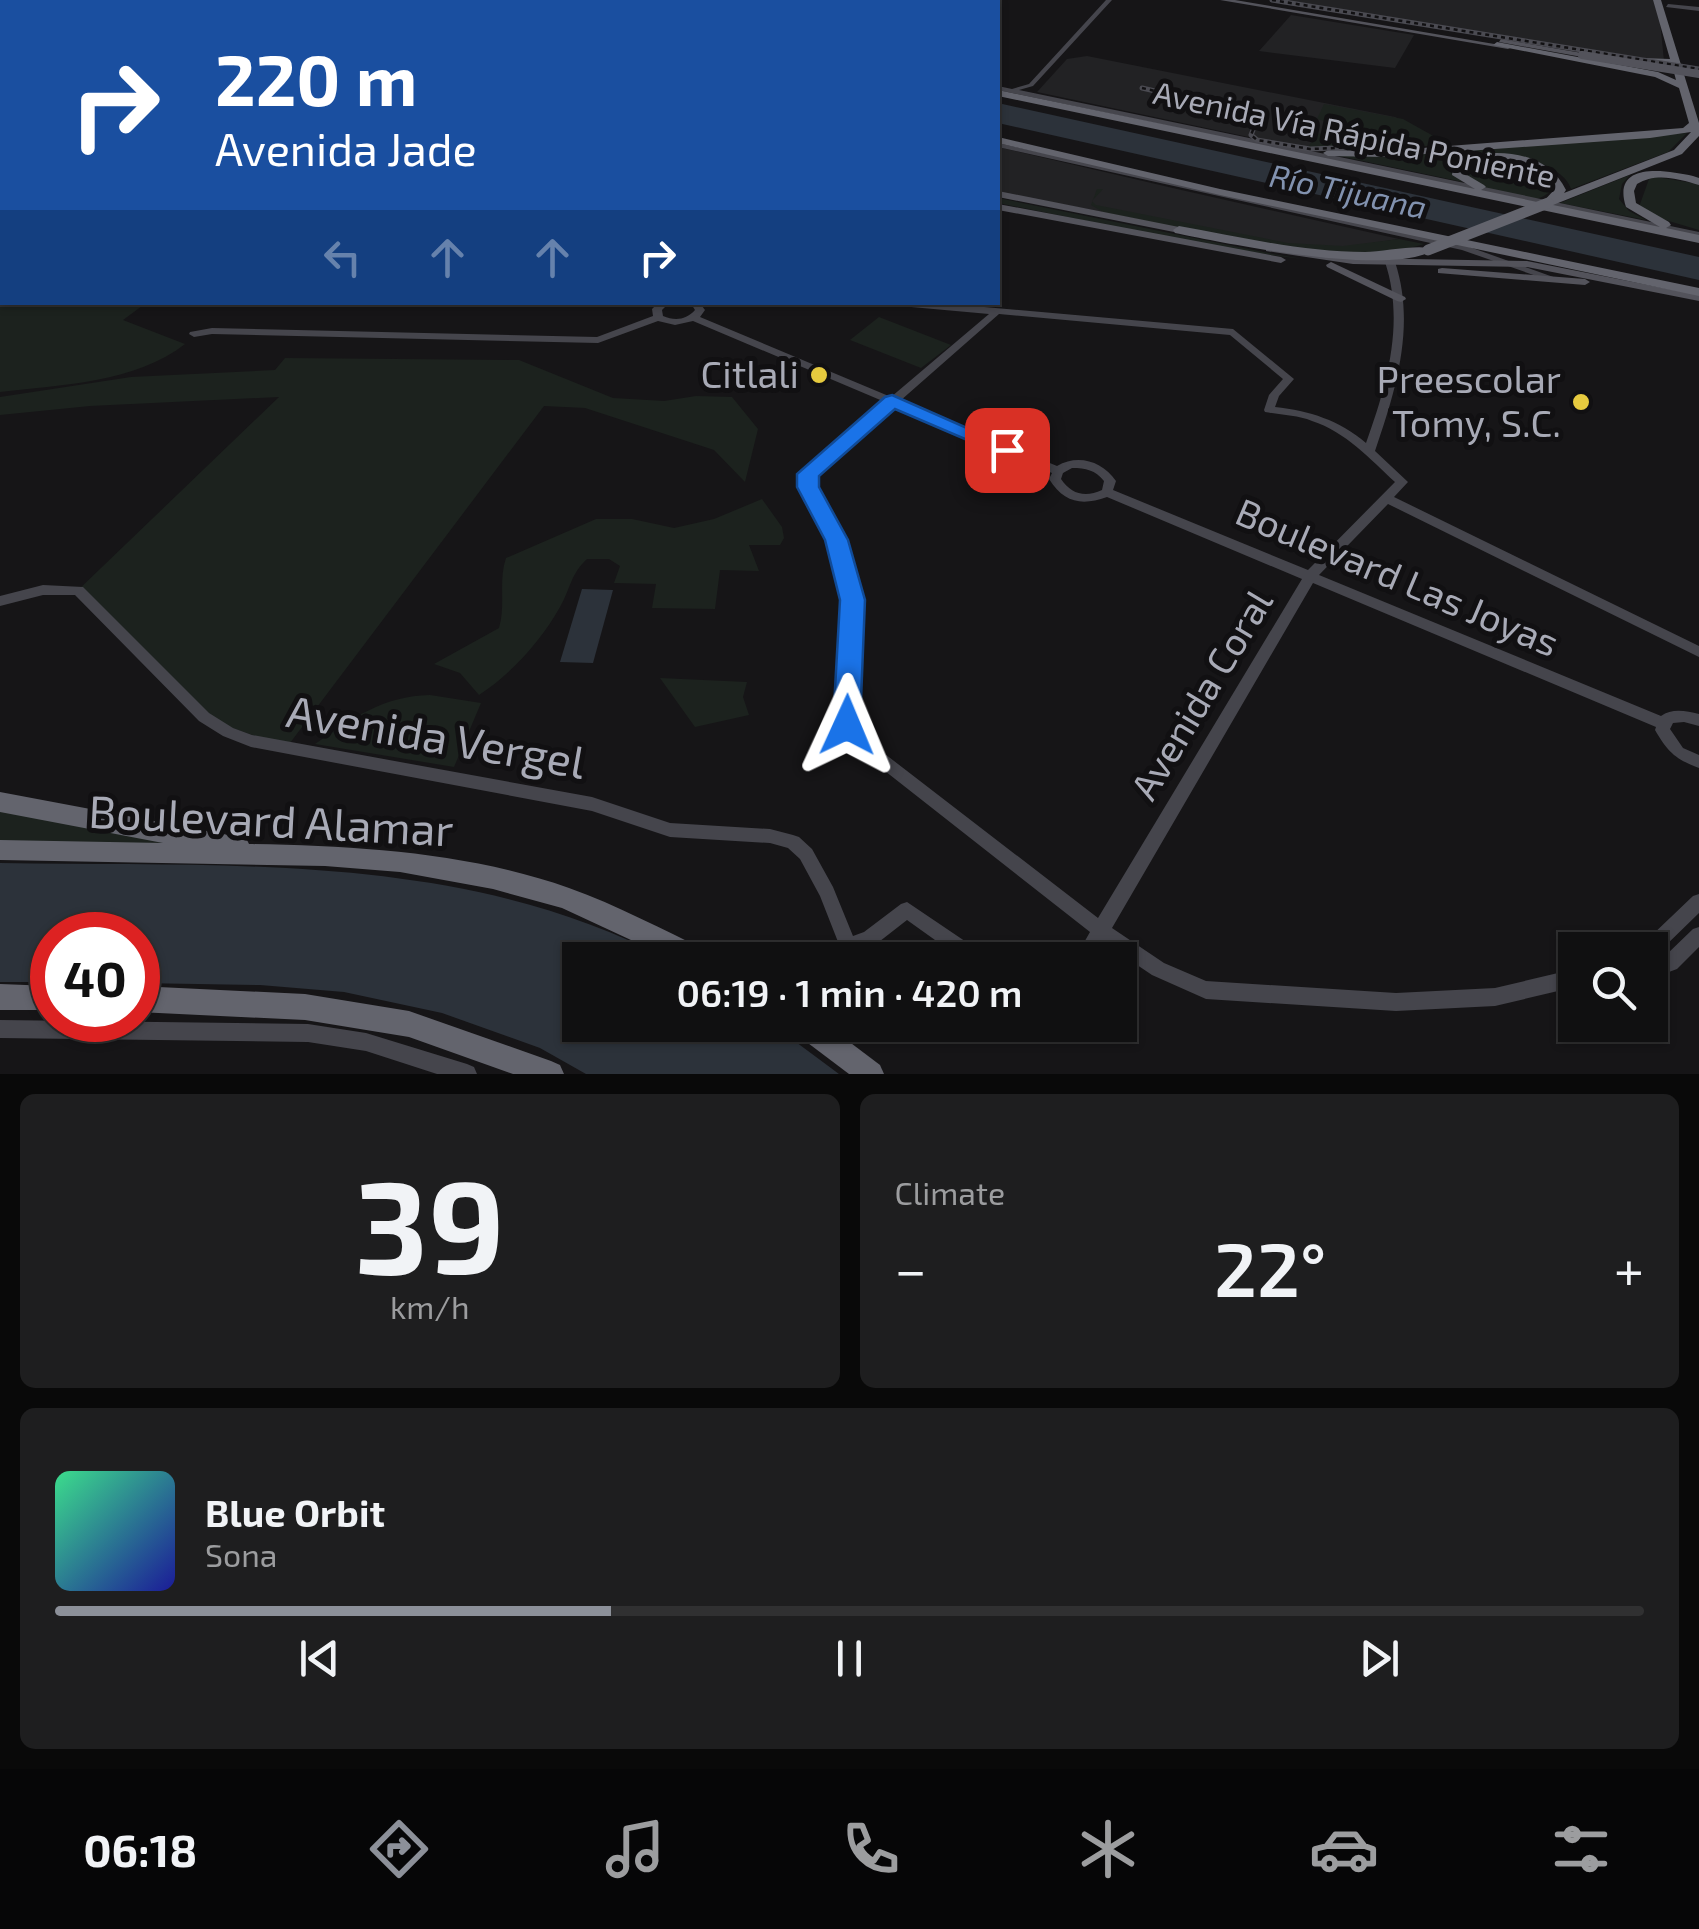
<!DOCTYPE html>
<html lang="en">
<head>
<meta charset="utf-8">
<style>
	:root { --surface:#101011; --page:#1e1e1f; --text:#f1f3f6; --muted:#9c9d9f; --line:#303031; --accent:#8c9099 }
	body { margin:0; font-family:"Exo 2",sans-serif; background:var(--page); color:var(--text); height:100vh; display:flex; flex-direction:column; font-size:38px; white-space:nowrap }
	* { box-sizing:border-box; margin:0 }
	p { font-size:32px; color:var(--muted) }
	.icon { flex:none; width:55px; height:55px; fill:none; stroke:currentColor; stroke-width:2; stroke-linecap:round; stroke-linejoin:round }
	.map { position:relative; height:1074px; overflow:hidden }
	.side { display:flex; flex-direction:column; gap:20px; padding:20px; background:#090909; flex:1 }
	.side>* { flex:none }
	.banner { position:absolute; left:0px; top:0px; width:1000px; height:305px; box-shadow:0 2px 8px #0004,0 0 0 2px var(--line); background:#1a4fa0; color:#fff; overflow:hidden }
	.controls { position:absolute; left:1558px; top:932px; display:grid; gap:20px }
	.controls a { display:grid; place-items:center; width:110px; height:110px; border-radius:0px; background:var(--surface); box-shadow:0 2px 8px #0004,0 0 0 2px var(--line); font-size:50px }
	.speed { position:absolute; left:30px; top:912px; display:flex; gap:20px; font-size:50px; font-weight:700; text-align:center }
	.speed>* { display:grid; place-content:center; width:130px; height:130px; border-radius:50%; background:var(--surface); box-shadow:0 2px 8px #0004,0 0 0 2px var(--line); line-height:1 }
	.speed .limit { border:15px solid #d22; background:#fff; color:#111 }
	.pin { position:absolute; display:grid; place-items:center; width:85px; height:85px; color:#fff; margin:-42px; border-radius:20px; box-shadow:0 5px 15px #0006 }
	.me { position:absolute; width:110px; margin:-55px; rotate:1deg; stroke-linejoin:round; filter:drop-shadow(0 0 8px #0008) }
	.turn { display:flex; align-items:center; gap:35px; height:210px; padding:0 50px; font-size:45px }
	.turn .icon { width:130px; height:130px; stroke-width:2.5 }
	.turn b { display:block; font-size:70px; line-height:85px }
	.lanes { display:flex; align-items:center; height:95px; padding:0 50px; background:#0003; justify-content:center; gap:50px; direction:ltr }
	.lanes .off { opacity:.35 }
	.big { font-size:75px; font-weight:600; line-height:1.1 }
	.side .widget { flex:1; display:flex; flex-direction:column; justify-content:center; gap:15px; min-width:0; padding:0 35px; border-radius:15px; background:var(--page) }
	.side .dial { align-items:center; gap:0 }
	.dial b { font-size:130px; line-height:1 }
	.song { display:flex; align-items:center; gap:30px }
	.cover { width:120px; height:120px; border-radius:15px; background:linear-gradient(135deg,hsl(150 70% 55%),hsl(240 70% 35%)) }
	.played { height:10px; border-radius:5px; background:linear-gradient(90deg,var(--accent) 35%,var(--line) 35%) }
	.keys { display:flex; justify-content:space-around; direction:ltr }
	.heat { display:flex; justify-content:space-between; align-items:center; font-size:55px; direction:ltr }
	.side .tiles { flex:1; display:grid; gap:20px; grid-template-columns:1fr 1fr }
	.widget:last-child { grid-column:span 2 }
	.trip { position:absolute; left:562px; top:942px; width:575px; height:100px; border-radius:0px; background:var(--surface); box-shadow:0 2px 8px #0004,0 0 0 2px var(--line); font-weight:600; line-height:100px; text-align:center }
	.tab-bar { display:flex; height:160px; justify-content:space-around; align-items:center; background:#060607; color:var(--muted) }
	.tab-bar .icon { width:70px; height:70px }
	.tab-bar .selected { color:var(--accent) }
	.tab-bar b { font-size:45px; color:var(--text) }
	.map>svg:first-child { display:block }
	.built { fill:#222224 }
	.green { fill:#1c221e }
	.water { fill:#2c323a }
	.lines { fill:none; stroke-linecap:round; stroke-linejoin:round }
	.secondary { fill:#45454c; fill-rule:evenodd }
	.primary { fill:#53535b; fill-rule:evenodd }
	.highway { fill:#63646d; fill-rule:evenodd }
	.rail-casing { stroke:#4a4a51; stroke-width:5 }
	.rail { stroke:#111012; stroke-width:2.5; stroke-dasharray:4; stroke-linecap:butt }
	.primary-bridge { stroke:#53535b; stroke-width:8 }
	.highway-bridge { stroke:#63646d; stroke-width:11 }
	.route { fill:#1a73e8; stroke:#114b97; stroke-width:2.5 }
	.poi-dot { fill:#e6ca3f; stroke:#111012; stroke-width:4 }
	.labels { text-anchor:middle; stroke-width:10; stroke-linejoin:round; paint-order:stroke }
	.far-street-label { font-size:32px; fill:#a8aab6; stroke:#111012 }
	.far-water-label { font-size:32px; font-style:italic; fill:#8292af; stroke:#111012 }
	.poi-label { font-size:38px; fill:#a8aab6; stroke:#111012; text-anchor:end }
	.street-label { font-size:38px; fill:#a8aab6; stroke:#111012 }
	.near-street-label { font-size:45px; fill:#a8aab6; stroke:#111012 }
</style>
</head>
<body>
<div class="map">
<svg width="1699" height="1074" viewBox="0 0 1699 1074">
	<rect width="100%" height="100%" fill="#161517"/>
	<!-- built -->
	<g class="built">
		<path d="M1274 0H1653L1660 21 1664 61Z"/>
		<path d="M1291 15 1414 35 1395 68 1259 51Z"/>
		<path d="M1087 56 1395 117 1446 143 1390 151 1309 150 1037 92 1067 59Z"/>
		<path d="M998 147 1177 189 1399 239 1345 247 1269 243 998 192Z"/>
	</g>
	<!-- green -->
	<g class="green">
		<path d="M1324 104 1403 119 1446 143 1390 151 1307 149 1316 134 1329 133 1336 124 1317 119Z"/>
		<path d="M1687 133 1668 152 1571 189C1561 156 1473 143 1449 165V171L1463 182 1339 156H1398Z"/>
		<path d="M1489 160C1517 161 1539 164 1554 189 1549 192 1544 197 1539 198 1518 202 1480 189 1466 174L1469 164Z"/>
		<path d="M1630 175 1622 184 1619 199 1629 211 1646 220 1560 203Z"/>
		<path d="M1656 177 1699 184V230L1662 219 1639 207 1649 179Z"/>
		<path d="M1097 189H1103L1092 201 1096 205 1288 243 1343 246 1399 239 1424 244C1342 271 1188 229 1103 212L1091 205Z"/>
		<path d="M998 198 1273 254 1303 259C1201 247 1099 223 998 203Z"/>
		<path d="M0 219 2 302 146 303 123 320 185 344C135 383 60 385 0 392Z"/>
		<path d="M879 317 951 345 921 368 850 340Z"/>
		<path d="M285 358 519 360 613 398 664 401 696 396 732 397 758 429 745 482 714 450 585 408 544 406 287 747 206 719 75 593 279 397 90 406 0 415V397L131 377 275 370Z"/>
		<path d="M762 499 782 527 784 538 780 545H749L759 571 720 570 715 609 652 608 656 584 614 583 620 566 609 559H587C571 573 570 590 560 607 541 641 511 674 479 695L460 673 434 664 499 628C506 604 498 582 506 558L596 519H632L674 528 714 519Z"/>
		<path d="M660 678 747 682 743 697 749 715 695 727Z"/>
		<path d="M430 695 481 703 454 767 315 744C353 718 383 696 430 695Z"/>
		<path d="M0 810 186 846 0 841Z"/>
	</g>
	<!-- water -->
	<g class="water">
		<path d="M998 103 1699 257V280L998 123Z"/>
		<path d="M582 589 613 590 593 663 560 662Z"/>
		<path d="M0 863C225 867 464 851 669 960H580V1025H773L839 1074H586L540 1048 442 1013 344 992 260 985 138 983V935H52V982H0Z"/>
	</g>
	<g class="lines">
		<!-- secondary -->
		<g class="secondary">
			<path d="M470 0H477L474 2H468Z"/>
			<path d="M1106 0H1112L1033 86 1019 90 1699 232V238L998 90V86L1012 89 1029 84Z"/>
			<path d="M1668 4 1699 7V11L1666 7Z"/>
			<path d="M998 143 1464 245 1556 278 1551 281 1548 280 1462 250 998 147Z"/>
			<path d="M1390 259 1395 262C1416 325 1396 390 1375 451L1408 482 1394 497 1699 646V657L1388 504 1319 575 1661 716C1672 708 1686 711 1699 714V726L1684 722 1673 723 1670 729 1683 748 1699 755V768C1675 759 1668 752 1655 730L1656 727 1313 583 1112 928 1164 963 1206 981 1396 993 1495 988 1575 969V987L1495 1006 1396 1011 1206 999 1152 975 1103 942 1093 960H1074L1090 932 848 742 838 720 846 600 830 540 802 487V474L885 402 693 321 675 325 658 321 598 343 212 334 194 337 189 334 190 332 212 328 597 337 653 316 652 309 659 302H670L662 310 663 316C675 321 686 320 695 310L690 302H699L705 310 700 317 891 397 989 314 889 305 885 302H928L1233 329 1294 379 1279 396 1275 407C1310 411 1339 420 1366 443 1387 385 1405 322 1385 262ZM999 314 1230 335 1283 379 1269 395 1264 410 1265 412C1281 415 1297 415 1312 421 1346 432 1370 459 1395 482L1308 570 1113 490 1116 481C1102 461 1078 454 1057 466L900 401ZM894 406 1052 473 1049 479C1064 503 1082 506 1107 497L1302 579 1098 918 859 734 852 720 860 600 842 540 814 487V475ZM1072 468C1086 468 1095 470 1104 481L1102 490C1085 498 1071 494 1061 479L1063 473Z"/>
			<path d="M43 585 83 587 209 713 233 728 252 735 592 797 670 823 770 829 793 835 799 837 812 849 833 887 853 936 864 932 901 904 907 902 984 954 987 960H963L907 920 875 945 848 954 842 952 820 896 800 859 788 848 770 843 670 837 592 811 251 747 223 736 199 721 75 595H43L0 606V596Z"/>
			<path d="M1699 894V913L1661 950 1650 954V950H1631L1634 944 1649 938 1693 896Z"/>
			<path d="M1699 927V947L1677 969 1650 979V961L1665 956 1693 929Z"/>
			<path d="M0 1020 308 1024 366 1033 467 1064 474 1067 477 1074H437L366 1051 308 1042 0 1038Z"/>
		</g>
		<!-- primary -->
		<g class="primary">
			<path d="M1220 0H1235L1512 47 1508 49Z"/>
			<path d="M1501 39 1582 53 1586 55 1582 57 1499 42Z"/>
			<rect x="0" y="137" width="2" height="4"/>
			<path d="M998 191 1189 229 1194 232 1189 235 998 197Z"/>
			<path d="M998 204 1281 257 1286 260 1281 263 998 210Z"/>
			<path d="M1269 246 1353 258 1527 261 1699 295V301L1527 267 1353 264 1266 251V247Z"/>
			<path d="M1331 262 1405 297 1406 299 1401 302 1397 301 1327 267 1326 265Z"/>
			<path d="M1442 268 1585 279 1590 282 1585 285 1438 273V269Z"/>
		</g>
		<!-- highway -->
		<g class="highway">
			<path d="M1653 0H1661L1699 123V136L1682 154 1553 205 1660 227 1626 207C1611 161 1665 170 1693 176L1699 178V185C1679 179 1656 172 1637 184L1634 191 1636 203 1669 222 1671 225 1666 228 1699 235V243L998 96V90L1475 189 1452 175 1454 160C1493 147 1546 149 1566 190L1564 193 1674 150 1691 132 1650 138 1384 157 1328 156 1323 153 1328 150 1384 151 1683 128 1689 123 1679 88 1655 77 1493 45 1497 42 1658 72 1676 80 1672 65 1641 64 1636 61 1641 58 1670 59ZM1484 159C1511 159 1541 162 1554 190L1542 203 1481 190 1486 187 1484 185 1462 172 1463 164Z"/>
			<path d="M998 137 1220 189 1699 288V296L1220 195 998 143Z"/>
			<path d="M1179 226C1241 237 1303 252 1365 252 1383 252 1423 243 1434 250 1389 277 1229 244 1175 233L1173 230Z"/>
			<path d="M0 792 239 837 247 840 249 844C356 846 467 852 569 888 617 905 663 930 710 952L713 960H674L562 908 493 889 400 872 325 866 0 860V840L163 843 0 812Z"/>
			<path d="M0 984 52 986V1010H0Z"/>
			<path d="M138 986 305 994 409 1011 551 1061 560 1065 564 1074H513L409 1037 305 1020 138 1012Z"/>
			<path d="M792 1025H827L880 1065 884 1074H849L796 1034Z"/>
		</g>
		<defs>
			<g id="rail">
				<path d="M1272 0 1699 69"/>
				<path d="M1142 88 1259 115 1251 135 1257 140 1310 149 1385 146 1369 135H1355"/>
			</g>
		</defs>
		<!-- rail casing -->
		<use href="#rail" class="rail-casing"/>
		<!-- rail -->
		<use href="#rail" class="rail"/>
		<!-- primary-bridge -->
		<path class="primary-bridge" d="M1582 55 1699 74"/>
		<!-- highway-bridge -->
		<path class="highway-bridge" d="M1428 250 1548 203"/>
	</g>
	<!-- route -->
	<path class="route" d="M892 395 1017 450 1007 456 1000 454 895 409 819 476V487L848 540 865 600 860 725 856 733 847 736 837 733 833 725 840 600 825 540 797 487V474L885 397Z"/>
	<!-- markers -->
	<g class="poi-dot">
		<circle cx="819" cy="375" r="10"/>
		<circle cx="1581" cy="402" r="10"/>
	</g>
	<g class="labels">
		<!-- far-street labels -->
		<g class="far-street-label">
			<text transform="translate(1354 135) rotate(12)" y="11">Avenida Vía Rápida Poniente</text>
		</g>
		<!-- far-water labels -->
		<g class="far-water-label">
			<text transform="translate(1348 192) rotate(12)" y="11">Río Tijuana</text>
		</g>
		<!-- poi labels -->
		<g class="poi-label">
			<text x="799" y="388">Citlali</text>
			<text x="1561" y="393">Preescolar<tspan x="1561" dy="44">Tomy, S.C.</tspan></text>
		</g>
		<!-- street labels -->
		<g class="street-label">
			<text transform="translate(1397 578) rotate(23)" y="13">Boulevard Las Joyas</text>
			<text transform="translate(1202 695) rotate(-59)" y="13">Avenida Coral</text>
		</g>
		<!-- near-street labels -->
		<g class="near-street-label">
			<text transform="translate(436 737) rotate(10)" y="16">Avenida Vergel</text>
			<text transform="translate(271 821) rotate(3)" y="16">Boulevard Alamar</text>
		</g>
	</g>
</svg>
<div class="controls">
<a><svg class="icon" aria-label="search" viewBox="0 0 24 24"><circle cx="10" cy="10" r="6"/><path d="M15 15l6 6"/></svg></a>
</div>
<div class="speed"><div class="limit">40</div></div>
<div class="pin" style="left:1007px;top:450px;background:#d93025"><svg class="icon" aria-label="arrive" viewBox="0 0 24 24"><path d="M6 21V4h12l-3 4 3 4H6"/></svg></div>
<svg class="me" style="left:847px;top:725px" viewBox="-20 -20 40 40"><path d="M0-17L14 15 0 8-14 15z" fill="#1a73e8" stroke="#fff" stroke-width="4"/></svg>
<div class="trip">06:19 · 1 min · 420 m</div>
<div class="banner">
<div class="turn"><svg class="icon" aria-label="right" viewBox="0 0 24 24"><path d="M7 20v-9h11M14 6l5 5-5 5"/></svg><div><b>220 m</b>Avenida Jade</div></div>
<div class="lanes"><svg class="icon off" aria-label="left" viewBox="0 0 24 24"><path d="M17 20v-9H6M10 6l-5 5 5 5"/></svg><svg class="icon off" aria-label="ahead" viewBox="0 0 24 24"><path d="M12 20V5M6 11l6-6 6 6"/></svg><svg class="icon off" aria-label="ahead" viewBox="0 0 24 24"><path d="M12 20V5M6 11l6-6 6 6"/></svg><svg class="icon" aria-label="right" viewBox="0 0 24 24"><path d="M7 20v-9h11M14 6l5 5-5 5"/></svg></div>
</div>
</div>
<section class="side">
<div class="tiles">
<div class="widget dial"><b>39</b><p>km/h</p></div>
<div class="widget"><p>Climate</p>
<div class="heat"><a>−</a><b class="big">22°</b><a>+</a></div>
</div>
<div class="widget">
<div class="song"><i class="cover"></i><div><b>Blue Orbit</b><p>Sona</p></div></div>
<div class="played"></div>
<div class="keys"><svg class="icon" aria-label="previous" viewBox="0 0 24 24"><path d="M18 5L8 12l10 7zM5 5v14"/></svg><svg class="icon" aria-label="pause" viewBox="0 0 24 24"><path d="M8 5v14M16 5v14"/></svg><svg class="icon" aria-label="next" viewBox="0 0 24 24"><path d="M6 5l10 7-10 7zM19 5v14"/></svg></div>
</div>
</div>
</section>
<nav class="tab-bar">
<b>06:18</b>
<svg class="icon selected" aria-label="directions" viewBox="0 0 24 24"><path d="M12 3l9 9-9 9-9-9zM9 14v-3h6M13 9l2 2-2 2"/></svg>
<svg class="icon" aria-label="music" viewBox="0 0 24 24"><path d="M9 18V5l10-2v13"/><circle cx="6" cy="18" r="3"/><circle cx="16" cy="16" r="3"/></svg>
<svg class="icon" aria-label="phone" viewBox="0 0 24 24"><path d="M5 4h4l2 5-3 2q2 4 5 5l2-3 5 2v4C11 20 4 13 5 4z"/></svg>
<svg class="icon" aria-label="climate" viewBox="0 0 24 24"><path d="M12 3v18M4 7l16 10M4 17L20 7"/></svg>
<svg class="icon" aria-label="car" viewBox="0 0 24 24"><path d="M5 17H2v-5l4-1 3-4h7l3 4 3 1v5h-3M9 17h6M6 11h13"/><circle cx="7" cy="17" r="2"/><circle cx="17" cy="17" r="2"/></svg>
<svg class="icon" aria-label="filters" viewBox="0 0 24 24"><path d="M4 7h16M4 17h16"/><circle cx="9" cy="7" r="2"/><circle cx="15" cy="17" r="2"/></svg>
</nav>
</body>
</html>
